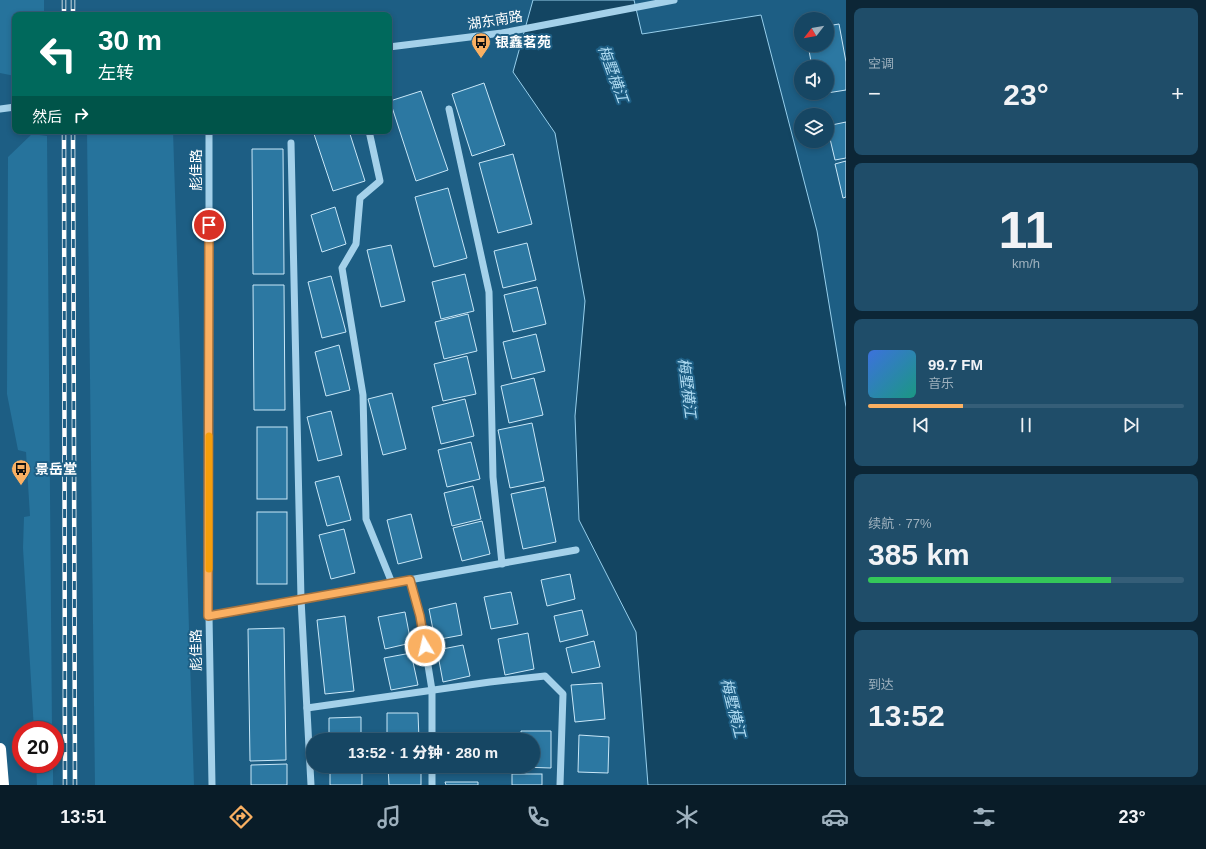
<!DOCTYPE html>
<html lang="zh">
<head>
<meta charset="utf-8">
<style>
	:root { --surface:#164663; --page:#1f4d69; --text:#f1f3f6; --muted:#9eb1be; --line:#355e78; --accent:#fab062 }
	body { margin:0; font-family:Helvetica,"Noto Sans SC",sans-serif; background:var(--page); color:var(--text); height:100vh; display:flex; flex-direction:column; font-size:15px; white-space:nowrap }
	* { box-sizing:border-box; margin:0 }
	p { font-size:13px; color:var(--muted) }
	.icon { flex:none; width:22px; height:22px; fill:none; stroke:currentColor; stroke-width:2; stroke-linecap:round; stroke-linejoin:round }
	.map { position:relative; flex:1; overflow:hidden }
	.panel { display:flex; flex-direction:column; gap:8px; padding:8px; background:#0c2636; width:360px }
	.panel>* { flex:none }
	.guide { position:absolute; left:12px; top:12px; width:380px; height:122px; border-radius:8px; box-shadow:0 2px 6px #0003,0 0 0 1px var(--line); background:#00695c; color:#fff; overflow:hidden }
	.needle { width:26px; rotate:239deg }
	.fabs { position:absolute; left:794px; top:12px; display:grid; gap:8px }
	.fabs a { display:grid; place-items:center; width:40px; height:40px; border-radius:50%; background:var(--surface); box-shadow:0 2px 6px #0003,0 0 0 1px var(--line); font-size:20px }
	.speed { position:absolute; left:12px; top:721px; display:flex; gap:8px; font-size:20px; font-weight:700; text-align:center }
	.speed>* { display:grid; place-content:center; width:52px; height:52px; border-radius:50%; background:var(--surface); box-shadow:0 2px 6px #0003,0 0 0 1px var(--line); line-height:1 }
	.speed .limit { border:6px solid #d22; background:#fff; color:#111 }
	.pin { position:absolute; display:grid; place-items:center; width:34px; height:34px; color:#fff; margin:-17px; border:2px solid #fff; border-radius:50%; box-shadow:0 1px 4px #0007 }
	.me { position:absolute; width:44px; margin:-22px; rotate:351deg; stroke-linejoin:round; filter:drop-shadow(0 0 3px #0008) }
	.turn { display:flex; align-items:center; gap:14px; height:84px; padding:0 20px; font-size:18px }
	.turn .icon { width:52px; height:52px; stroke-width:2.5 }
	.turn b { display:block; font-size:28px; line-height:34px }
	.then { display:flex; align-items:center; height:38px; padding:0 20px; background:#0003; gap:8px; font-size:15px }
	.big { font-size:30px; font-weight:800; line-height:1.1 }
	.panel .card { flex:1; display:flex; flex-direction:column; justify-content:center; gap:6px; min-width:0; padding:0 14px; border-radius:8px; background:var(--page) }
	.panel .dial { align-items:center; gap:0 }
	.dial b { font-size:52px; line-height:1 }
	.song { display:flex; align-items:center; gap:12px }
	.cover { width:48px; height:48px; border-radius:6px; background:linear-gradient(135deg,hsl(220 70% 55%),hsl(170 70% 35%)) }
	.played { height:4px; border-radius:2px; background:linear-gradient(90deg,var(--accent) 30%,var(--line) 30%) }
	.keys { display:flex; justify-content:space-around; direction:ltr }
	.heat { display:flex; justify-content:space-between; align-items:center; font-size:22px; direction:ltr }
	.charge { height:6px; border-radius:3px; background:linear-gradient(90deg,#34c759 77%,var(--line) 0) }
	.trip { position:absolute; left:306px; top:733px; width:234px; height:40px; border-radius:20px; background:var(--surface); box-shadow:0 2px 6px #0003,0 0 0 1px var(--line); font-weight:800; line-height:40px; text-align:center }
	.menu { display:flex; height:64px; justify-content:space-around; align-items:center; background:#091c28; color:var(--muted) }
	.menu .icon { width:28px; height:28px }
	.menu .current { color:var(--accent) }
	.menu b { font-size:18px; color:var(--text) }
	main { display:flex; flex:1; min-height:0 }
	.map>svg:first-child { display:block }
	.green { fill:#26739c }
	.water { fill:#134562; stroke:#97cfec }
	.building { fill:#2c78a2; stroke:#c8e7f8 }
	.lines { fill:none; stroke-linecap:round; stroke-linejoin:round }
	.minor { stroke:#a4d1ea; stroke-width:7 }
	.highway { stroke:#fff; stroke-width:12 }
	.rail-casing { stroke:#fff; stroke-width:4.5 }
	.rail { stroke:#1d5e84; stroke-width:3; stroke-dasharray:9; stroke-linecap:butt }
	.route-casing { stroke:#a27240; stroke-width:10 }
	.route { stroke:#fab062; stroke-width:7 }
	.slow { stroke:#f59e0b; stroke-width:7 }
	.labels { text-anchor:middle; stroke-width:4; stroke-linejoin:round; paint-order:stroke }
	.street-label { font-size:14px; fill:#fff; stroke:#1d5e84 }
	.poi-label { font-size:14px; font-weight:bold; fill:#fff; stroke:#1d5e84; text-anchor:start }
	.water-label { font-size:15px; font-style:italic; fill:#afdbf2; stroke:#1d5e84 }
</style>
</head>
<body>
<main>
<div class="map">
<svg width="846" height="785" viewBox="0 0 846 785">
	<rect width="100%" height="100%" fill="#1d5e84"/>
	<!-- green -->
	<g class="green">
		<path d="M0 0H44V15H15V76L0 73Z"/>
		<path d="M87 131H173L194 785H95Z"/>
		<path d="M32 134 47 136 52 730H34L23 548 24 517 30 516 26 452 18 450 7 394 8 157Z"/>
		<path d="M36 764H53V785H37Z"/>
	</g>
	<!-- water -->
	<path class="water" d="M533 0H634L642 34 761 15 817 231 846 407V785H648L636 632 579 520 575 416 585 301 555 133 513 72Z"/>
	<!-- building -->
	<g class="building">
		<path d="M839 24 846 62V90L827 93V67H812L808 45H827V26Z"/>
		<path d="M484 83 505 145 472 156 452 94Z"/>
		<path d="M421 91 448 170 416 181 390 101Z"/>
		<path d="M846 122V158L835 160 827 126Z"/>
		<path d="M313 131H349L365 181 333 191Z"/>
		<path d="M252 149H283L284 274H253Z"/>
		<path d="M513 154 532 224 498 233 479 163Z"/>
		<path d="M846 161V197L843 198 835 164Z"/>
		<path d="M448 188 467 258 434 267 415 197Z"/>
		<path d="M335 207 346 244 322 252 311 215Z"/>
		<path d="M527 243 536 280 503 288 494 251Z"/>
		<path d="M391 245 405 301 381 307 367 250Z"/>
		<path d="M465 274 474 311 441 319 432 282Z"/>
		<path d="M331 276 346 332 322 338 308 282Z"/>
		<path d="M253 285H284L285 410H254Z"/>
		<path d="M537 287 546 324 513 332 504 295Z"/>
		<path d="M468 314 477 351 444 359 435 322Z"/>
		<path d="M536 334 545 371 512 379 503 342Z"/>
		<path d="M339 345 350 390 326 396 315 352Z"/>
		<path d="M467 356 476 394 443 401 434 364Z"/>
		<path d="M534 378 543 415 509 423 501 386Z"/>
		<path d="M392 393 406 449 383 455 368 399Z"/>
		<path d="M465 399 474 436 441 444 432 407Z"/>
		<path d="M331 411 342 455 318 461 307 417Z"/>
		<path d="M532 423 544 481 510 488 498 430Z"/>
		<rect x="257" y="427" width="30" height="72"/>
		<path d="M471 442 480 479 447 487 438 450Z"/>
		<path d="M339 476 351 520 327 526 315 482Z"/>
		<path d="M473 486 481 519 452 526 444 493Z"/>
		<path d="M545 487 556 542 523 549 511 494Z"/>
		<rect x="257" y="512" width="30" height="72"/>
		<path d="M411 514 422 558 398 564 387 520Z"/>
		<path d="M482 521 490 554 462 561 453 528Z"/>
		<path d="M344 529 355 573 331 579 319 535Z"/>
		<path d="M570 574 575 599 547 606 541 580Z"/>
		<path d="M511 592 518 624 491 629 484 597Z"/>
		<path d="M456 603 462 635 435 640 429 609Z"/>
		<path d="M582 610 588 635 560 642 554 616Z"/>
		<path d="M405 612 411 643 385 649 378 617Z"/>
		<path d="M345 616 354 691 325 694 317 620Z"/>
		<path d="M284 628 286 760 250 761 248 629Z"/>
		<path d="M528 633 534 669 505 675 498 639Z"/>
		<path d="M594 641 600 667 572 673 566 648Z"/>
		<path d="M463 645 470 676 443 682 437 650Z"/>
		<path d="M411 653 418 685 391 690 384 658Z"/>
		<path d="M602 683 605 719 575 722 571 685Z"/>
		<path d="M387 713H418L419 740H387Z"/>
		<path d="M361 717V740H329V718Z"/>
		<path d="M521 731H551V768L521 767 533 766V740H521Z"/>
		<path d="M474 733V740H442V734Z"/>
		<path d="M579 735 609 737 608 773 578 772Z"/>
		<path d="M287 764V785H251V765Z"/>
		<rect x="330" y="766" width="32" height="19"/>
		<path d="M388 766H421V785H389Z"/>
		<rect x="512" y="774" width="30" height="11"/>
		<path d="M445 782H478V785H446Z"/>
	</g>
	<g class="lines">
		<!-- minor -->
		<g class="minor">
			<path d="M389 47 502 33 674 0"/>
			<path d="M0 109 15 107"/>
			<path d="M449 109 489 292 493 477 502 564"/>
			<path d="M209 131V616L212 785"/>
			<path d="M369 131 380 181 360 198 356 244 342 268 363 395 366 519 392 583"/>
			<path d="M291 143 301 599 311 785"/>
			<path d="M410 580 420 616 432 690V740"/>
			<path d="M209 616 576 550"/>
			<path d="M307 708 490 682 545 676 563 694 560 785"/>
			<path d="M432 766V785"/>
		</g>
		<!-- highway -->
		<path class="highway" d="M0 749 3 785"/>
		<defs>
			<g id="rail">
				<path d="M64 0V15"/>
				<path d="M73 0V15"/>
				<path d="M64 131 65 785"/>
				<path d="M73 131 75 785"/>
			</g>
		</defs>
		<!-- rail casing -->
		<use href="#rail" class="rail-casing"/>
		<!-- rail -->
		<use href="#rail" class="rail"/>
	</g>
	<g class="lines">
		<defs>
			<path id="route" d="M209 225 208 616 410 580 420 616 425 646"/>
		</defs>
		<!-- route casing -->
		<use href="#route" class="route-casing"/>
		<!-- route -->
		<use href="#route" class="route"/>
		<!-- slow -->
		<path class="slow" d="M209 436V569"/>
	</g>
	<!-- icons -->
	<defs>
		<symbol id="bus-pin" viewBox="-11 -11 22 30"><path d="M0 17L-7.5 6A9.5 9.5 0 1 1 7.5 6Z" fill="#fab062" stroke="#1d5e84"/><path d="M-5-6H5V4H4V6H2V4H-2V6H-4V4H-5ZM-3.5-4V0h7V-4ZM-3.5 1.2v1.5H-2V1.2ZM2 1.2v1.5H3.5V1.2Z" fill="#111"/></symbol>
	</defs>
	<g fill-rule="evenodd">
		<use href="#bus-pin" x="470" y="31" width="22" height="30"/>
		<use href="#bus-pin" x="10" y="458" width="22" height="30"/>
	</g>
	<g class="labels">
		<!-- street labels -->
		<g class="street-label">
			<text transform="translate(495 20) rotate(-9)" y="5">湖东南路</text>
			<text transform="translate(196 170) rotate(-90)" y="5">彪佳路</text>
			<text transform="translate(196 650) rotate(-91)" y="5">彪佳路</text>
		</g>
		<!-- poi labels -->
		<g class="poi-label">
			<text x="495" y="47">银鑫茗苑</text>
			<text x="35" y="474">景岳堂</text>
		</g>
		<!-- water labels -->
		<g class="water-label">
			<text transform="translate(613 74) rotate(70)" y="5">梅墅横江</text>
			<text transform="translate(687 388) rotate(83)" y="5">梅墅横江</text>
			<text transform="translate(733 708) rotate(76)" y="5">梅墅横江</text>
		</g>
	</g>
</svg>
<div class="fabs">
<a><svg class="needle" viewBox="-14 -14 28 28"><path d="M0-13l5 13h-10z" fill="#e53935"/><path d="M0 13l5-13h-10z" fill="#9eb1be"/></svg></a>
<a><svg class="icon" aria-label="sound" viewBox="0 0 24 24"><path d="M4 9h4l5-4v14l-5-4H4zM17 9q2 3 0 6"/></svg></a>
<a><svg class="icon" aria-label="layers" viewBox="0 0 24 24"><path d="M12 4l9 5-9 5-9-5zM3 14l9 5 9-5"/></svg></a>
</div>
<div class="speed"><div class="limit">20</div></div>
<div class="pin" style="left:209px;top:225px;background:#d93025"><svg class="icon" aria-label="arrive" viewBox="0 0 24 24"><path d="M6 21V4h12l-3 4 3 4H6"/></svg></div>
<svg class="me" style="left:425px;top:646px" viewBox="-20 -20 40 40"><circle r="17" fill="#fab062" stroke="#fff" stroke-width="3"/><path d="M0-11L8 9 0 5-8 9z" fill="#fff"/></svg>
<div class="trip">13:52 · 1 分钟 · 280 m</div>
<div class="guide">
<div class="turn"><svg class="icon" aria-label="left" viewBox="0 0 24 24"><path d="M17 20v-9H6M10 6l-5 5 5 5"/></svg><div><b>30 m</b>左转</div></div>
<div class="then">然后<svg class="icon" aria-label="right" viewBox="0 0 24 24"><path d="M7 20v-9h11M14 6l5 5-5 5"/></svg></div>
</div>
</div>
<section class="panel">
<div class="card"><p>空调</p>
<div class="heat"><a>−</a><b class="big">23°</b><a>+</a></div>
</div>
<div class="card dial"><b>11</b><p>km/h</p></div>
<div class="card">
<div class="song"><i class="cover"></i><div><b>99.7 FM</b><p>音乐</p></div></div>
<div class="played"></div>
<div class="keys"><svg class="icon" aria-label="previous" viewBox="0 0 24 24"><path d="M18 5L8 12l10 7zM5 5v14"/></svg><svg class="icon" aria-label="pause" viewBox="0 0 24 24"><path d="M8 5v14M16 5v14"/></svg><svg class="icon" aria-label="next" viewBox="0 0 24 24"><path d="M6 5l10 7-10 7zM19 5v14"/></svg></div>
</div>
<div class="card"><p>续航 · 77%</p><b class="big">385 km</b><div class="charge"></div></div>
<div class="card"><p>到达</p><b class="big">13:52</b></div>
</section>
</main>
<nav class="menu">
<b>13:51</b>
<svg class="icon current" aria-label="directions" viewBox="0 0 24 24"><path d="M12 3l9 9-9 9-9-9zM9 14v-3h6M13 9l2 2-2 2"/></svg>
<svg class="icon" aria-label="music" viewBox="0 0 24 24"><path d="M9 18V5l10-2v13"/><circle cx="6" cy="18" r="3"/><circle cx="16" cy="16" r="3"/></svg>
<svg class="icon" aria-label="phone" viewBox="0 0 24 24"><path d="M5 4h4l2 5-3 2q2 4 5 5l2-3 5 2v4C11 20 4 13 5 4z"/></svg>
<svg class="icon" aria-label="climate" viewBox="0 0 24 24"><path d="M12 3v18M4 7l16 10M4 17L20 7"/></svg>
<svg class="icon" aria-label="car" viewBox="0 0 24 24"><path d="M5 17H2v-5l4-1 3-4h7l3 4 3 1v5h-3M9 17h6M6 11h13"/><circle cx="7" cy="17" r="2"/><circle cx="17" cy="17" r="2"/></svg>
<svg class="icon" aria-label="filters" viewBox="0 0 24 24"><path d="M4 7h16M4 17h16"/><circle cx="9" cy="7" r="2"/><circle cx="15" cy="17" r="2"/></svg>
<b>23°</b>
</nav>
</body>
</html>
